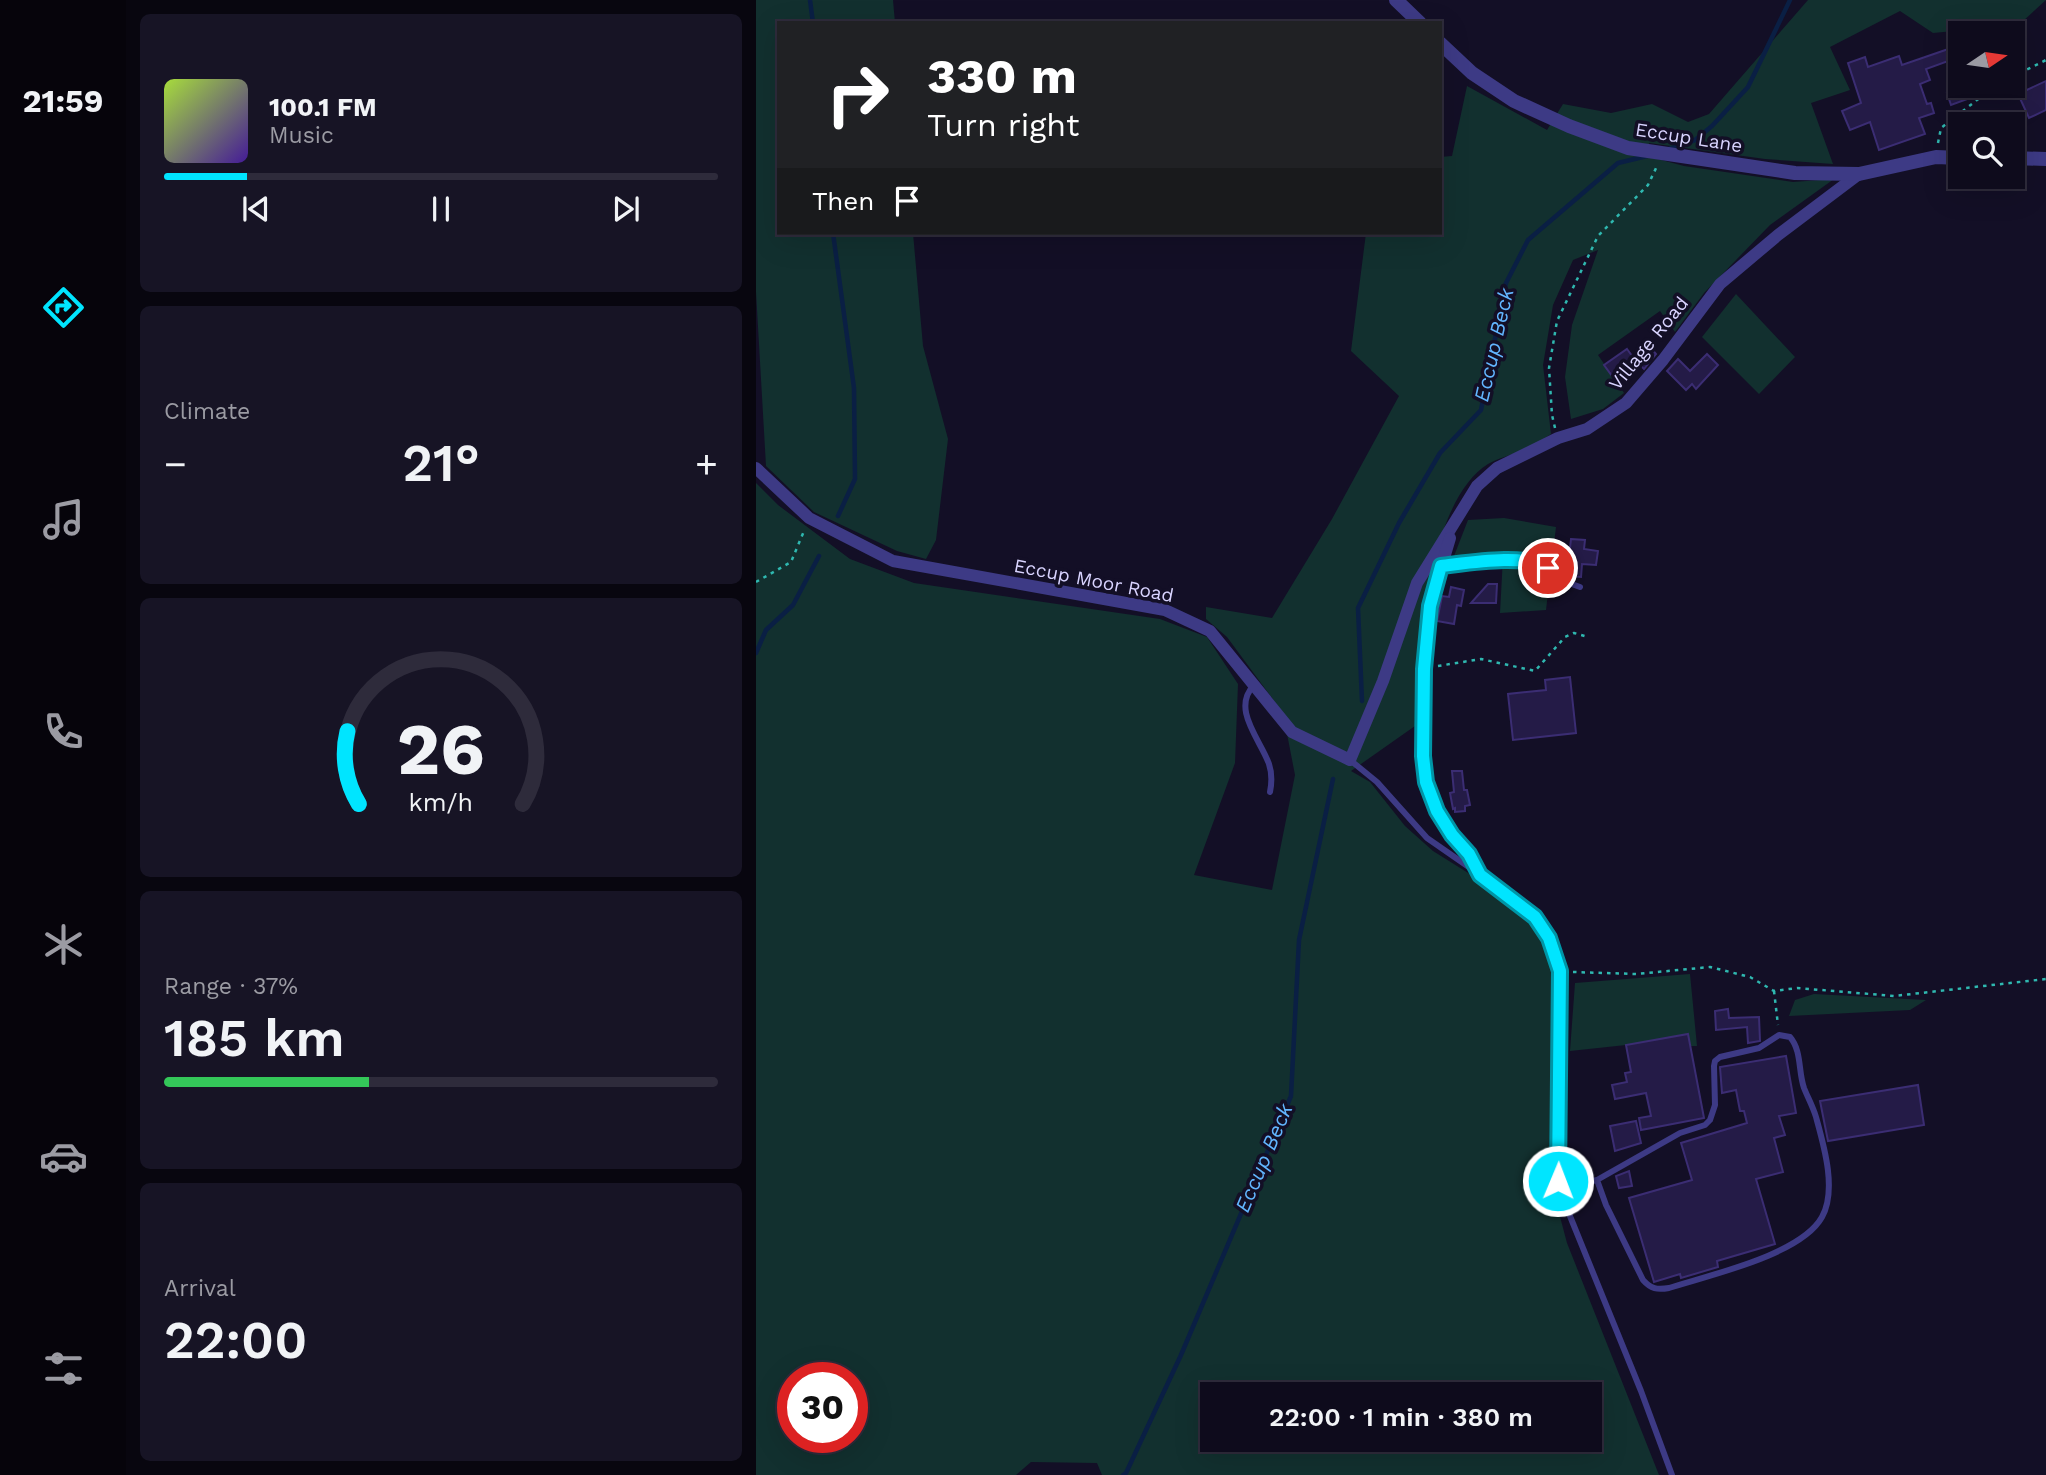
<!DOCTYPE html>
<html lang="en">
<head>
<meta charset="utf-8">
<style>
	:root { --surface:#0e0b1c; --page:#171425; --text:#f1f3f6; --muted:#9b9ba3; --line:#2e2b3b; --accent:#00e5ff }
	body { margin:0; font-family:"Work Sans",sans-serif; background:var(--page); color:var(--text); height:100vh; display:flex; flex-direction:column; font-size:26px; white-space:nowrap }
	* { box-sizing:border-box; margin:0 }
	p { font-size:23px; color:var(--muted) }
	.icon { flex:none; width:38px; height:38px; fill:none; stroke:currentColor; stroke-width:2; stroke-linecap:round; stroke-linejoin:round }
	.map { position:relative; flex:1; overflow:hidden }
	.details { display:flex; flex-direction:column; gap:14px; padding:14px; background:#08060f; width:630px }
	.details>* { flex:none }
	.hud { position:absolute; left:21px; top:21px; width:665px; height:214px; border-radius:0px; box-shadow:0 7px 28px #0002,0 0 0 2px var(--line); background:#202124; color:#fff; overflow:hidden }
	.needle { width:46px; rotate:77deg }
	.controls { position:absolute; left:1192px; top:21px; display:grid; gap:14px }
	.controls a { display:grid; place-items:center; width:77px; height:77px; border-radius:0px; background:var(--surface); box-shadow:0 7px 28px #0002,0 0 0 2px var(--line); font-size:35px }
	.speed { position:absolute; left:21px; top:1362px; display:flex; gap:14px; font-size:35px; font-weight:700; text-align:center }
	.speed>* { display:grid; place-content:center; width:91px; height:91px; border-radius:50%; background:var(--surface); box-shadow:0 7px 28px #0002,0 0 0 2px var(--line); line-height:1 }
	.speed .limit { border:10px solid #d22; background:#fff; color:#111 }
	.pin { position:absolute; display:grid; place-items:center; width:60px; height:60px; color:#fff; margin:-30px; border:4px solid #fff; border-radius:50%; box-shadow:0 2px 7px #0007 }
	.me { position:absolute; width:77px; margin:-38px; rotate:1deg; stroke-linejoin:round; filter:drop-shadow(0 0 5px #0008) }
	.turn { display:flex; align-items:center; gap:24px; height:147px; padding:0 35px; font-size:32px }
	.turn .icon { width:91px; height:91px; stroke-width:2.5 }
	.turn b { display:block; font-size:49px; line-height:60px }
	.then { display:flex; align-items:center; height:66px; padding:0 35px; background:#0003; gap:14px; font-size:26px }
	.big { font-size:52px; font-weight:600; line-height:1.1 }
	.details .tile { flex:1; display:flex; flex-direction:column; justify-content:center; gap:10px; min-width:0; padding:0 24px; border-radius:10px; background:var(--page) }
	.details .dial { align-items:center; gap:0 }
	.dial svg { height:182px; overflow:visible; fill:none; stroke:var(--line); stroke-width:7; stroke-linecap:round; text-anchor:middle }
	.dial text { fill:var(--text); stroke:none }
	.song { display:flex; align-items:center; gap:21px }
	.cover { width:84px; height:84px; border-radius:10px; background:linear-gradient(135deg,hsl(80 70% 55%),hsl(260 70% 35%)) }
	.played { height:7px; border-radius:4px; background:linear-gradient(90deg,var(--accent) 15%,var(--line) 15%) }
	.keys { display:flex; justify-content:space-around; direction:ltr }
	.heat { display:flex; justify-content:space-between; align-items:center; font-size:38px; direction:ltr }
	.charge { height:10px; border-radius:5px; background:linear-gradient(90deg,#34c759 37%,var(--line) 0) }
	.trip { position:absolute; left:444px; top:1382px; width:402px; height:70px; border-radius:0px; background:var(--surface); box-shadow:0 7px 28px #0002,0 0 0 2px var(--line); font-weight:600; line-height:70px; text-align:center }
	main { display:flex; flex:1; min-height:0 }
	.tab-bar { display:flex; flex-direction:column; width:126px; justify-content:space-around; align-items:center; background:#06040b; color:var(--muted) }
	.tab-bar .icon { width:49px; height:49px }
	.tab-bar .selected { color:var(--accent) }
	.tab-bar b { font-size:32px; color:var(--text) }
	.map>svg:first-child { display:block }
	.green { fill:#12302f; fill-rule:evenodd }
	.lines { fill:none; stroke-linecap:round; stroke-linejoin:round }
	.stream { stroke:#0a1f44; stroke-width:4.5 }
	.building { fill:#241b47; stroke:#3b2d73; stroke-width:2 }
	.path { stroke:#2fb8b0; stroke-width:2.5; stroke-dasharray:3.5 5; stroke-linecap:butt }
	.service { stroke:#3d3a85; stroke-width:6 }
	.minor { stroke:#3d3a85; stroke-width:12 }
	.tertiary { stroke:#3d3a85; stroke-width:14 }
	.route-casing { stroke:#0095a6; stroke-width:18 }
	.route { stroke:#00e5ff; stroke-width:12 }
	.labels { text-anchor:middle; stroke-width:7; stroke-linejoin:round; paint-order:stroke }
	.street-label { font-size:19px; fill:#d9d4ff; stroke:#130f26 }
	.water-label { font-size:21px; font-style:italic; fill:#62b6ff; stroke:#130f26 }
</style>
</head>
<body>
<main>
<nav class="tab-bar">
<b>21:59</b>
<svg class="icon selected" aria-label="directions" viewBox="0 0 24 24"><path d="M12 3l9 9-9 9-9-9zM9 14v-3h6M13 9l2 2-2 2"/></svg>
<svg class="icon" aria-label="music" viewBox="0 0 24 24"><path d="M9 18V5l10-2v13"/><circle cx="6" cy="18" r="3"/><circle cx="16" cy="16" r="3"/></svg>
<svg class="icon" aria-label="phone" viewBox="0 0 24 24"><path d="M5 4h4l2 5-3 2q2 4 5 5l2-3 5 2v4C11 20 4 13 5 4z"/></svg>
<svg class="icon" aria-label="climate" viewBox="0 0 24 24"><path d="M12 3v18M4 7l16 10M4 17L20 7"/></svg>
<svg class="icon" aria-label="car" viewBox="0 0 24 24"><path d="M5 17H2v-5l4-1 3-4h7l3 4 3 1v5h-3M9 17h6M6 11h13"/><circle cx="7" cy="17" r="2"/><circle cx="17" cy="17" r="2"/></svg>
<svg class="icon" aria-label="filters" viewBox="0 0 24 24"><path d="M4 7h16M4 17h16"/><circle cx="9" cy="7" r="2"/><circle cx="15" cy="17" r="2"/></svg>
</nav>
<section class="details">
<div class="tile">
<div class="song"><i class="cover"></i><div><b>100.1 FM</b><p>Music</p></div></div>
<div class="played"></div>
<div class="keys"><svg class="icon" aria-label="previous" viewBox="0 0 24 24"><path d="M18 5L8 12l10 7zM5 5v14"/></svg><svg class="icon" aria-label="pause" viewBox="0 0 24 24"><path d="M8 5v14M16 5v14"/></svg><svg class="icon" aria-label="next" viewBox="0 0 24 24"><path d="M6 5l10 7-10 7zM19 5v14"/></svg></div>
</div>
<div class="tile"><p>Climate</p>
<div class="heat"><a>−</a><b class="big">21°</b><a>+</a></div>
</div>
<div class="tile dial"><svg viewBox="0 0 100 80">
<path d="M14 69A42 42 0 1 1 86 69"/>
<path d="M14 69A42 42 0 0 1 9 37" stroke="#00e5ff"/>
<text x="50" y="56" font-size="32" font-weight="700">26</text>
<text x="50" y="72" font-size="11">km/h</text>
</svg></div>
<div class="tile"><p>Range · 37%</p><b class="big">185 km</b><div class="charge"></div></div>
<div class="tile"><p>Arrival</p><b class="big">22:00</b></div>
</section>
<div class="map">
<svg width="1290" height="1475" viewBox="0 0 1290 1475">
	<rect width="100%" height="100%" fill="#130f26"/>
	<!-- green -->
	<g class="green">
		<path d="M0 0H137L139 23H23V233H157L167 346 192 439 180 540 170 559 141 551 58 512 10 466 0 292Z"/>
		<path d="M1052 0H1290L1254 33H1225L1219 29 1177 33 1144 11 1074 47 1094 90 1055 103 1077 164 1009 159 893 143 894 157 928 166 1037 182 1078 179 1014 225 948 293 919 332 904 311 842 355 868 393 847 409 815 419 809 377 816 325 842 250 817 260 797 305 787 365 795 434C786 440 777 446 767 450 756 455 742 458 732 464 670 503 661 660 659 726L595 771 614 782 649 826 677 851 725 881 775 920 788 944 797 977 794 1179 811 1243 903 1475H346L341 1463 275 1462 260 1475H0V483L22 505 94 559 158 583 404 619 451 637 482 684 479 763 438 875 516 890 539 775 527 713 471 637 450 619V607L516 618 576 519 643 396 595 351 610 233H684V157L696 156 711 86 791 130 807 104 855 113 896 104 932 122 953 114ZM37 1377H96V1437H37ZM457 1395H835V1440H457Z"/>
		<path d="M980 294 1039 357 1003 394 946 337Z"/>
		<path d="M748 518 800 527 790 610 744 613 747 557 698 556 712 520Z"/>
		<path d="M934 974 941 1046H934L931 1034 870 1045 814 1051 819 983Z"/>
		<path d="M1058 994 1170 1000 1154 1010 1033 1016 1039 1000Z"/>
	</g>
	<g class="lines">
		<!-- stream -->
		<g class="stream">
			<path d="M54 0 57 23"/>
			<path d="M913 149 939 140 956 126 992 87 1034 0"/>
			<path d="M77 233 98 388 99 479 82 516"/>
			<path d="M0 653 10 630 37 605 63 556"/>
			<path d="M606 701 602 608 643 523 684 453 725 410 750 283 772 240 862 163 891 156"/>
			<path d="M367 1475 370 1473 425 1355 535 1096 543 940 577 779"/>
		</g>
	</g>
	<!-- building -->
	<g class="building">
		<path d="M1204 45V86L1244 87 1195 105 1191 93 1201 89 1192 61 1170 69 1174 80 1164 84 1171 104 1175 103 1178 113 1163 118 1169 134 1123 150 1114 122 1094 130 1086 111 1105 103 1092 63 1109 57 1112 67 1143 56 1146 65Z"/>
		<path d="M1290 81V110L1273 118 1262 94Z"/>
		<path d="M894 347 900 354 888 369 880 361Z"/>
		<path d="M871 349 882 364 859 380 848 365Z"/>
		<path d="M951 354 962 365 940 389 936 384 930 390 911 371 922 359 934 371Z"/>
		<path d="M815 539 829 540 828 549 842 551 840 565 826 564 825 577 811 576Z"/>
		<path d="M732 584H741L740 603H715Z"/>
		<path d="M695 587 708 590 705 606 701 605 698 624 681 621 686 596 693 597Z"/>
		<path d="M814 677 820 733 757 740 752 694 790 690 789 680Z"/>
		<path d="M696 771H706L708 790H711L714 805 709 806V811L699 812V808L697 809 694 793 698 792Z"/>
		<path d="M972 1009 973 1018 1003 1017 1004 1041 992 1043 991 1027 960 1030 959 1011Z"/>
		<path d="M932 1034 948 1118 885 1130 883 1118 895 1116 890 1093 859 1099 856 1085 871 1082 869 1073 875 1072 870 1045Z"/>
		<path d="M1030 1056 1040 1113 1023 1116 1029 1135 1018 1138 1027 1172 1000 1179 1019 1244 961 1261 962 1267 925 1278 924 1274 898 1282 873 1198 936 1180 925 1143 991 1123 988 1111H984L980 1090 966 1093 964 1067Z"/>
		<path d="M1162 1085 1168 1125 1072 1141 1064 1101Z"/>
		<path d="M880 1121 885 1143 859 1151 854 1126Z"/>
		<path d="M873 1171 876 1186 863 1188 860 1176Z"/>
	</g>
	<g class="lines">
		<!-- path -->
		<g class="path">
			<path d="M1256 77 1290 60"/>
			<path d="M1182 143 1185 128 1239 86"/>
			<path d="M799 428 796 415 793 368 801 321 842 236 892 185 901 166"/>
			<path d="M0 582 35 562 48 531"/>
			<path d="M682 666 725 659 779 671 809 637 818 633 832 637"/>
			<path d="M817 972 880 974 954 967 994 977 1018 991 1041 988 1138 996 1290 979"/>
			<path d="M1018 991 1022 1025"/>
		</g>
		<!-- service -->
		<g class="service">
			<path d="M687 566 778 561 792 568 802 579 824 587"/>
			<path d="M498 685C475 709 504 739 513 764 516 773 516 782 514 792"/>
			<path d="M594 760 621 782 671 838 720 872"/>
			<path d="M841 1180 850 1205 887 1280C895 1289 901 1290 913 1288 953 1275 1045 1255 1066 1217 1081 1190 1068 1146 1060 1117 1057 1107 1052 1098 1048 1088 1042 1071 1046 1051 1034 1037L1023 1035 1003 1048 964 1057 959 1061 958 1066 959 1105 954 1120 949 1125 924 1133 841 1180 803 1189 885 1391 916 1475"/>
		</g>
		<!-- minor -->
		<g class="minor">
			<path d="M0 468 53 518 137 561 409 610 454 631 536 732 594 760 627 681 661 583 721 486 741 468 802 438 831 429 870 403 907 360 964 284 1022 235 1103 174"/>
			<path d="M694 538 674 605 668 669 667 756 670 782 681 811 696 835 713 854 724 875 779 917 793 938 804 971 803 1189"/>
		</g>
		<!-- tertiary -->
		<g class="tertiary">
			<path d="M640 0 664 23"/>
			<path d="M684 43 716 73 758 101 813 126 872 148 1039 173 1103 174 1180 157 1204 158"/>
			<path d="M1256 158 1290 159"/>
		</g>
	</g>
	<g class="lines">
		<defs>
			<path id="route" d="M792 568C769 553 712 563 685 566L674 606 668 669 667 756 670 782 681 811 696 835 713 854 724 875 779 917 793 938 804 971 802 1181"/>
		</defs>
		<!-- route casing -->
		<use href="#route" class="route-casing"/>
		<!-- route -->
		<use href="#route" class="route"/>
	</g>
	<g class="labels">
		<!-- street labels -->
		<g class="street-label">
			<text transform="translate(933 137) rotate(9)" y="7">Eccup Lane</text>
			<text transform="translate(892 343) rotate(-51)" y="7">Village Road</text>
			<text transform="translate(338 580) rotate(11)" y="7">Eccup Moor Road</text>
		</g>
		<!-- water labels -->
		<g class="water-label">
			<text transform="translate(738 345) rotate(-77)" y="7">Eccup Beck</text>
			<text transform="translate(508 1158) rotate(-67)" y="7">Eccup Beck</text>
		</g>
	</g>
</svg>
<div class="controls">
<a><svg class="needle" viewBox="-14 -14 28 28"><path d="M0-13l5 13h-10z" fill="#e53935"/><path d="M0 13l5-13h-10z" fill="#9b9ba3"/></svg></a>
<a><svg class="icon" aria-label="search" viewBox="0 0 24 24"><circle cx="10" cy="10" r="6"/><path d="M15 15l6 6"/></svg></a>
</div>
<div class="speed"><div class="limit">30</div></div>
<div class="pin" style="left:792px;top:568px;background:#d93025"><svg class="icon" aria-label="arrive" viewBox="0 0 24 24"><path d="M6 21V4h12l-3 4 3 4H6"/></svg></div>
<svg class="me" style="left:802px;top:1181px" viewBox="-20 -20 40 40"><circle r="17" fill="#00e5ff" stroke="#fff" stroke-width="3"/><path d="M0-11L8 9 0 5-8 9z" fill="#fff"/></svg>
<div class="trip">22:00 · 1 min · 380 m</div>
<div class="hud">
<div class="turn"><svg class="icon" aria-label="right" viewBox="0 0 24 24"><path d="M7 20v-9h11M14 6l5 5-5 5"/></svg><div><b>330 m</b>Turn right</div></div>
<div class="then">Then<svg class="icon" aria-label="arrive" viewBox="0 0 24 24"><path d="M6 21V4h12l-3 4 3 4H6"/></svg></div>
</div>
</div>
</main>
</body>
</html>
